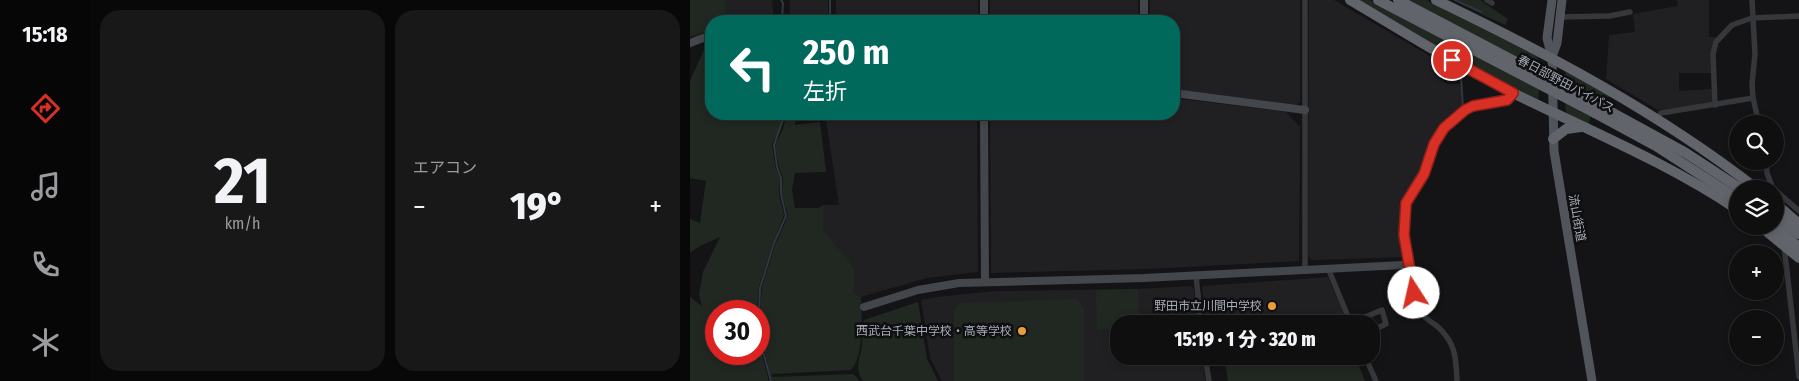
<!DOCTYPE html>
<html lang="ja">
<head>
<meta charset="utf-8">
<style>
	:root { --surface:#0f0f10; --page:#181819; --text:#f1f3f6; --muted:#9b9c9f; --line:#2f2f30; --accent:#d93025 }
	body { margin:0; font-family:"Fira Sans Condensed","Noto Sans JP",sans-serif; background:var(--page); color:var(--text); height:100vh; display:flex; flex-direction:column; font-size:19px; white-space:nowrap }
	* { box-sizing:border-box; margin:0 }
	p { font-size:16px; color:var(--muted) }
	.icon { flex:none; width:28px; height:28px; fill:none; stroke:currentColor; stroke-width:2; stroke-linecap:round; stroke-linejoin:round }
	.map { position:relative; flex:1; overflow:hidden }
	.details { display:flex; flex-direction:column; gap:10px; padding:10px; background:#080809; width:600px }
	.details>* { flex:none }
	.hud { position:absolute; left:15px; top:15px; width:475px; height:105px; border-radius:20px; box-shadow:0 2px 8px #0003,0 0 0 1px var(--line); background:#00695c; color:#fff; overflow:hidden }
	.controls { position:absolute; left:1039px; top:115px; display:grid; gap:10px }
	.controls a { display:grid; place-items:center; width:55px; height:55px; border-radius:50%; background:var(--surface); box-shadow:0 2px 8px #0003,0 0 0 1px var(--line); font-size:25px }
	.speed { position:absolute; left:15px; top:300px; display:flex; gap:10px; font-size:25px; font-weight:700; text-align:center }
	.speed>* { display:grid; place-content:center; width:65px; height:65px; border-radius:50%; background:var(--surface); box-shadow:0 2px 8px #0003,0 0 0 1px var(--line); line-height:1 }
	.speed .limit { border:8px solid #d22; background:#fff; color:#111 }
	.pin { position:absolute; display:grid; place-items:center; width:42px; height:42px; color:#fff; margin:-21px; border:2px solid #fff; border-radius:50%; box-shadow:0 1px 5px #0007 }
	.me { position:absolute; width:55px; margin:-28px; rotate:350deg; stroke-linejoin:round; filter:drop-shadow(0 0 4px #0008) }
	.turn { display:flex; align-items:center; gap:18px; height:105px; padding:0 15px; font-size:22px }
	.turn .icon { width:65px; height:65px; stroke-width:2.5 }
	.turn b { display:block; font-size:35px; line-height:42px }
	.big { font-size:38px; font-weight:800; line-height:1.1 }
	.details .tile { flex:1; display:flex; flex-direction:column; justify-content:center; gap:8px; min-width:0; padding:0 18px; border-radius:20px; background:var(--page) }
	.details .dial { align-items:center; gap:0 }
	.dial b { font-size:65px; line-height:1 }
	.heat { display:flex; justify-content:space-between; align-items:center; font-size:28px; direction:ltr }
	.details .tiles { flex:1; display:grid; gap:10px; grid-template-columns:repeat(2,1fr) }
	.trip { position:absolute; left:420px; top:315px; width:270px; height:50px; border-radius:20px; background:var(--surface); box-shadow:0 2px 8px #0003,0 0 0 1px var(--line); font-weight:800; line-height:50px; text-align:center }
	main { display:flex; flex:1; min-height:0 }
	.tab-bar { display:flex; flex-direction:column; width:90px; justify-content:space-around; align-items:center; background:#060606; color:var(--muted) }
	.tab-bar .icon { width:35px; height:35px }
	.tab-bar .active { color:var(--accent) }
	.tab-bar b { font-size:22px; color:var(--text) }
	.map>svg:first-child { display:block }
	.built { fill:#202023 }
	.green { fill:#202821 }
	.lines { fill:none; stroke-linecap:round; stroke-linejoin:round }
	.stream { stroke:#2e383e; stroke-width:2 }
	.street { stroke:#35373b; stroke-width:5.5 }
	.secondary { stroke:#43464b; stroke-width:8 }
	.primary { stroke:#51545a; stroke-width:9 }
	.highway { stroke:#61656b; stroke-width:10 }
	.highway-bridge { stroke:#61656b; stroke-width:10 }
	.route-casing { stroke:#8d1f18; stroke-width:12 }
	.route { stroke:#d93025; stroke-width:9 }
	.poi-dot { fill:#eb9d37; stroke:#0f0f11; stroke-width:2 }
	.labels { text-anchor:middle; stroke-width:5; stroke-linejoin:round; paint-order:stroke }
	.street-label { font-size:12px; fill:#a6acb6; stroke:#0f0f11 }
	.poi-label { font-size:12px; fill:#a6acb6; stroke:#0f0f11; text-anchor:end }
</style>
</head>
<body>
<main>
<nav class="tab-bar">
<b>15:18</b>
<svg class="icon active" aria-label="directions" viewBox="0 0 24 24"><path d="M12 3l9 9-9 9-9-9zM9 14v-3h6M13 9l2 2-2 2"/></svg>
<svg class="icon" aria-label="music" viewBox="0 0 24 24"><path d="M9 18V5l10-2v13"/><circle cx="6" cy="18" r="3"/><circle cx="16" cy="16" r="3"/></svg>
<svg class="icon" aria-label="phone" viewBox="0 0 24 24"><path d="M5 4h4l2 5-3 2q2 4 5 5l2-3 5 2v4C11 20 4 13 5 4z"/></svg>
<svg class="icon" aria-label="climate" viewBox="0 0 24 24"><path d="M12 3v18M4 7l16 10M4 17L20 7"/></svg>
</nav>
<section class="details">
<div class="tiles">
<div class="tile dial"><b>21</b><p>km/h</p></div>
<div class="tile"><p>エアコン</p>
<div class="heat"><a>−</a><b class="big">19°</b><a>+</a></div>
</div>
</div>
</section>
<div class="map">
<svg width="1109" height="381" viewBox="0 0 1109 381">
	<rect width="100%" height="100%" fill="#141416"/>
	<!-- built -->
	<g class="built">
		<path d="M35 0H82L84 21H35Z"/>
		<rect x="100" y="0" width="38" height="21"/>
		<rect x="146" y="0" width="142" height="21"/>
		<rect x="300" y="0" width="148" height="21"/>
		<path d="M460 0H610V102L606 105 484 89V21H460Z"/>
		<path d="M619 0H644L752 63 749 66 750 79 757 84H771L772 107 747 132 738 147 728 177 712 203 710 235 714 257 622 260 618 256Z"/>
		<path d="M987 0H1019V37H1028L1023 73H989V91L1022 89V104L968 110 916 79 919 35 945 32 943 14 988 6Z"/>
		<path d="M484 98 596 112 610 127 609 261 459 269 301 273 300 114H484Z"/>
		<path d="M135 114H287L288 272 237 278 171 297 164 293 133 230V205H149Z"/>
		<path d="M638 277 658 324H516L512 288 514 286Z"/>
		<path d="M501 286 504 289 508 324H429V356H512L515 381H252L240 358 231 300 247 297 304 291 448 289Z"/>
	</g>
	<!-- green -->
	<g class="green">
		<path d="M0 0H35V21H21V30L0 37Z"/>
		<path d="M666 0H680L849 89 848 101 752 50Z"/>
		<path d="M717 0H736L847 54 849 69Z"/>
		<path d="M767 0H790L818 19 815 25 791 14 792 12Z"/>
		<path d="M21 40V114H94L89 131 82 144 85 167 90 177 89 195 94 215 82 245 69 286 67 311H26V354H69V343L79 381H0V297L12 306 9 294 13 272 30 237 10 246 0 253V219L10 223 16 181 0 178V81L18 41Z"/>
		<path d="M877 71 922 97H915L909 101 874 82V75Z"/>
		<path d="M875 102 901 116 899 122 901 126 876 113Z"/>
		<path d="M97 114H106L105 125 130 122 136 172 105 173 102 190 105 208H129L133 205V230L165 269 164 293 171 297C172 315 174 357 161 370L82 374V377L163 374 170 381H82L69 331 72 287 85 245 98 216 92 194 93 178 89 167 85 145 93 129Z"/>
		<path d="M448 289 449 324H429V329H407L406 290Z"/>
		<path d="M387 299 391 303 394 311V381H264V310L270 303Z"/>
		<path d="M228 302 237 359 248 381H173C164 368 170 359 172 345 173 337 173 328 174 320Z"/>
		<path d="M577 356H665L675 381H538L535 363 540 358Z"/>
	</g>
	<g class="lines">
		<!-- stream -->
		<g class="stream">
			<path d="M91 0 93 3 92 21"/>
			<path d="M765 0 791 12"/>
			<path d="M140 21V0"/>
			<path d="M769 112 773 108 771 76"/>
			<path d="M733 167 741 144 748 133"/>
			<path d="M69 314 70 288 84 243 96 216 91 194V178L87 167 84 145 95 114"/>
			<path d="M69 337 81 381"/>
		</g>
		<!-- street -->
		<g class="street">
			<path d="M797 0 802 3"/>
			<path d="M1062 0 1065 54 1062 84 1063 98 1069 124"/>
			<path d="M870 17 919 16 940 12"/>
			<path d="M1025 105 1023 54 1026 42 1042 25 1062 18 1109 16"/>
			<path d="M968 118 971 113 1063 98"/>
			<path d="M1076 161 1077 173 1083 189"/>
			<path d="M1085 190 1109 211"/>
			<path d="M1094 245 1109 377"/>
			<path d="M638 268 661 324"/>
			<path d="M615 270V0"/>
			<path d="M506 276 511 324"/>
			<path d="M661 323 692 310 696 324 681 331"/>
			<path d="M515 356 519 381"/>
			<path d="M675 356 686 381"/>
			<path d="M767 381C766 358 766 343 747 326 740 321 734 318 730 311 719 295 711 221 717 203 720 192 730 184 734 173 741 158 743 142 755 129 761 121 772 111 781 107 795 101 812 105 823 93"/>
		</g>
		<!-- secondary -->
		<g class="secondary">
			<path d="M294 0V21"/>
			<path d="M454 21V0"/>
			<path d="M0 43 21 35"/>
			<path d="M484 93 615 110"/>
			<path d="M294 114 295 282"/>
			<path d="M174 307 228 290 269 283 454 278 713 265"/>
		</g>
		<!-- primary -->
		<g class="primary">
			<path d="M862 0 857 38 862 58 864 151 902 381"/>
			<path d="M862 57 867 43 872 0"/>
		</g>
		<!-- highway -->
		<g class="highway">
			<path d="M660 0C714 32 768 66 825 94 900 131 978 163 1048 210"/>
			<path d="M746 0C858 54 968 112 1067 189"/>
			<path d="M910 106 996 153 1051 189"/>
			<path d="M905 113 966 146 1048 199"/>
			<path d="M863 139 876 129 891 127"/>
			<path d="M1085 203 1109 224"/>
			<path d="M1085 215 1109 234"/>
			<path d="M1070 226 1109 258"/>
			<path d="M1084 226 1109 247"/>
		</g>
		<!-- highway-bridge -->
		<g class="highway-bridge">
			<path d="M688 0 905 113"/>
			<path d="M708 0 910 106"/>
		</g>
	</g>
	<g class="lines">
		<defs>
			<path id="route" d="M724 293 714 235 716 203 734 174 744 144 754 128 775 110 783 106 817 100 823 93 762 60"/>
		</defs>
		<!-- route casing -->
		<use href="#route" class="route-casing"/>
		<!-- route -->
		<use href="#route" class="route"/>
	</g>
	<!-- markers -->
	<g class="poi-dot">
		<circle cx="582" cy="306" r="5"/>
		<circle cx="332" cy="331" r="5"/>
	</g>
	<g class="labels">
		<!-- street labels -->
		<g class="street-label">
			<text transform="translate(876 84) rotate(28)" y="4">春日部野田バイパス</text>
			<text transform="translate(887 218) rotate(80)" y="4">流山街道</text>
		</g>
		<!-- poi labels -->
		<g class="poi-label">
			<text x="572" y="310">野田市立川間中学校</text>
			<text x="322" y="335">西武台千葉中学校・高等学校</text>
		</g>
	</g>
</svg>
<div class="controls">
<a><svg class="icon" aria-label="search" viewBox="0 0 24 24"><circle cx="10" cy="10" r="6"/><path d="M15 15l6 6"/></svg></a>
<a><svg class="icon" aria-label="layers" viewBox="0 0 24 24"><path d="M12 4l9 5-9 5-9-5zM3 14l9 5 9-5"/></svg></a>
<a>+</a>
<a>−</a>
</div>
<div class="speed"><div class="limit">30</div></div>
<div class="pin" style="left:762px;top:60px;background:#d93025"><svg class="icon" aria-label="arrive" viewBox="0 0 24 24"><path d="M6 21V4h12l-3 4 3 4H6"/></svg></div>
<svg class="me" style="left:724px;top:293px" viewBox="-20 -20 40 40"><circle r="19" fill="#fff"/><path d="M0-13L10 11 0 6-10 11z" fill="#d93025"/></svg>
<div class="trip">15:19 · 1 分 · 320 m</div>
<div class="hud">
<div class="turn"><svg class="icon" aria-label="left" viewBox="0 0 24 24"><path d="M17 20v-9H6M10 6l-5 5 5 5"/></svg><div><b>250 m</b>左折</div></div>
</div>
</div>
</main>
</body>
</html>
